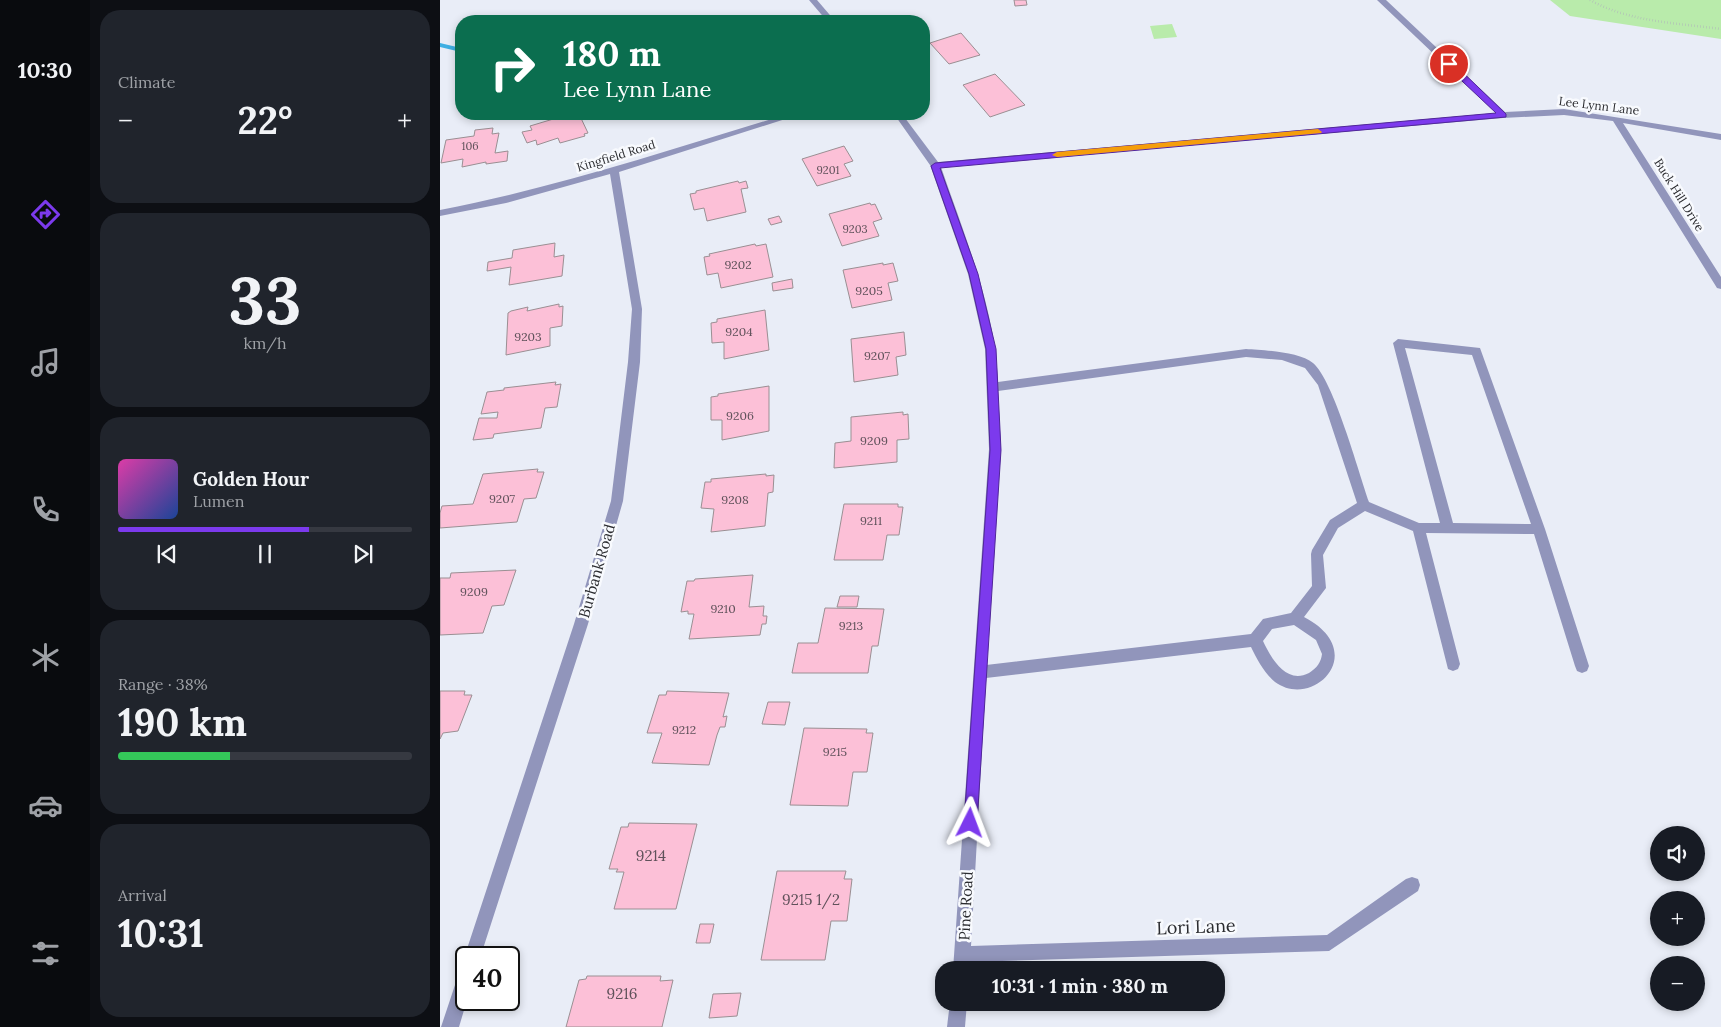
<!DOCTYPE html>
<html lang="en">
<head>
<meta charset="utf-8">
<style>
	:root { --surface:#171b24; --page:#20242c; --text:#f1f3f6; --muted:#9ea1a6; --line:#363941; --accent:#7c3aed }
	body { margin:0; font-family:Lora,serif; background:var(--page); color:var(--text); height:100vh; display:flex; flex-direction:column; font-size:19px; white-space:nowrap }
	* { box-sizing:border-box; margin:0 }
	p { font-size:16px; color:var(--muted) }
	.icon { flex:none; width:28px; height:28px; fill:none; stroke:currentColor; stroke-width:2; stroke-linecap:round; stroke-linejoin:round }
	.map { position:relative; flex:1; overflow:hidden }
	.details { display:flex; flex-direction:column; gap:10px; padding:10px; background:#0d0f14; width:350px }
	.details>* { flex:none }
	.banner { position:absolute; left:15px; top:15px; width:475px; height:105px; border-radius:20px; box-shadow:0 2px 8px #0003; background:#0b6e4f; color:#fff; overflow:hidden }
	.fabs { position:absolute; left:1210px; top:826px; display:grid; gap:10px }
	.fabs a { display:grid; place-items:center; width:55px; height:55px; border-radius:50%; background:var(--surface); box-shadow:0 2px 8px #0003; font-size:25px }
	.speed { position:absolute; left:15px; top:946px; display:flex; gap:10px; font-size:25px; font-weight:700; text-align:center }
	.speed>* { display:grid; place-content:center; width:65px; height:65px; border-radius:50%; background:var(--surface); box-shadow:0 2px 8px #0003; line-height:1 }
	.speed .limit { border:2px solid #111; border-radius:8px; background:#fff; color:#111 }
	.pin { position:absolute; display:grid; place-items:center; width:42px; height:42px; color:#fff; margin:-21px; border:2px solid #fff; border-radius:50%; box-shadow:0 1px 5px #0007 }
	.me { position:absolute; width:55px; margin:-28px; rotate:3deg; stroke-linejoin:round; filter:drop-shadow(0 0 4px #0008) }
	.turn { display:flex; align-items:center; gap:18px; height:105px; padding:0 25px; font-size:22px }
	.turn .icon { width:65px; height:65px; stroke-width:2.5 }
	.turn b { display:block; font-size:35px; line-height:42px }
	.big { font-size:38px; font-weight:800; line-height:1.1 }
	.details .tile { flex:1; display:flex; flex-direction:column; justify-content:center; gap:8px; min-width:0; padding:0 18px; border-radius:20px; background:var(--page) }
	.details .dial { align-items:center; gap:0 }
	.dial b { font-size:65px; line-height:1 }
	.song { display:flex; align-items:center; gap:15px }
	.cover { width:60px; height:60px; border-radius:8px; background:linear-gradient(135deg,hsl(320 70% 55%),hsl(220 70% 35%)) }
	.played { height:5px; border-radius:2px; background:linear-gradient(90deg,var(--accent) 65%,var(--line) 65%) }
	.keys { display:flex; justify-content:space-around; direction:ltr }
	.heat { display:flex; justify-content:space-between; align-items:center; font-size:28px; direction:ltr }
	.charge { height:8px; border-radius:4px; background:linear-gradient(90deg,#34c759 38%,var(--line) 0) }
	.trip { position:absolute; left:495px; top:961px; width:290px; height:50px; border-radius:20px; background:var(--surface); box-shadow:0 2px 8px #0003; font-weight:800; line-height:50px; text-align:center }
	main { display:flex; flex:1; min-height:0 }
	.dock { display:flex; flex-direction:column; width:90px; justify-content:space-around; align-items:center; background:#090b0e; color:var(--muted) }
	.dock .icon { width:35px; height:35px }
	.dock .on { color:var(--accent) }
	.dock b { font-size:22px; color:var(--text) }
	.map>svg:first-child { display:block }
	.green { fill:#b9ebab }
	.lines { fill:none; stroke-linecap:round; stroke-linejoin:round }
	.stream { fill:#3fafe3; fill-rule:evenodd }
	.building { fill:#fcc0d7; stroke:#9a8f93 }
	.path { stroke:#afb2bb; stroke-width:2.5; stroke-dasharray:0.5 2.5; stroke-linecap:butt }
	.minor { fill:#9195bb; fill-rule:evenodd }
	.route { fill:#7c3aed; stroke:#51269a }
	.slow { fill:#f59e0b }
	.labels { text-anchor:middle; stroke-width:5; stroke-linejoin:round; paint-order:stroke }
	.far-number-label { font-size:11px; fill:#5f515a }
	.far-street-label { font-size:12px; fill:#2b2c30; stroke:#f8fafe }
	.number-label { font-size:12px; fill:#5f515a }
	.street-label { font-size:15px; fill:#2b2c30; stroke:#f8fafe }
	.near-number-label { font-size:15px; fill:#5f515a }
	.near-street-label { font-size:18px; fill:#2b2c30; stroke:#f8fafe }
</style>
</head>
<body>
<main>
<nav class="dock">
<b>10:30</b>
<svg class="icon on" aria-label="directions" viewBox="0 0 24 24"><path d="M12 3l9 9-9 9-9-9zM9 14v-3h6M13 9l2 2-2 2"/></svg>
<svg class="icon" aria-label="music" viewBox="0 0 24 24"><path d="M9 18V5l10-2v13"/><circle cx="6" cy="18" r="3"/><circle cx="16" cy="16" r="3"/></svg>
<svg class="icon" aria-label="phone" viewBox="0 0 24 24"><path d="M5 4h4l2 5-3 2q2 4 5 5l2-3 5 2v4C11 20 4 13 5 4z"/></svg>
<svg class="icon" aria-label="climate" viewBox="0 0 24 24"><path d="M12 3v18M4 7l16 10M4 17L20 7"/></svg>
<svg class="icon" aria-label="car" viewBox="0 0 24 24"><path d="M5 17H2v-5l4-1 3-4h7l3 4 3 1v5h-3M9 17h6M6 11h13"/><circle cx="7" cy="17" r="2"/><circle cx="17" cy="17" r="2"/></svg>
<svg class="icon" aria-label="filters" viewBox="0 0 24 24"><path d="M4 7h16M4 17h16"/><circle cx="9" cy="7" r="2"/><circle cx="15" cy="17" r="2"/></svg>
</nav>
<section class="details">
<div class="tile"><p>Climate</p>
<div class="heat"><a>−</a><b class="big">22°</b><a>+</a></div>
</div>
<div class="tile dial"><b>33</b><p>km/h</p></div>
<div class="tile">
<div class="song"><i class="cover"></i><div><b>Golden Hour</b><p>Lumen</p></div></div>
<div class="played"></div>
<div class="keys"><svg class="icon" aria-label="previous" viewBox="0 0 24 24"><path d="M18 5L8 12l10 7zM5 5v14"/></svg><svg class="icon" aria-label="pause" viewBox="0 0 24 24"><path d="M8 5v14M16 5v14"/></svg><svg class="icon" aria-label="next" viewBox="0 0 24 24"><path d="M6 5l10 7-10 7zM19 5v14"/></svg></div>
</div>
<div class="tile"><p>Range · 38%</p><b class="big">190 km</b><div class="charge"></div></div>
<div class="tile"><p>Arrival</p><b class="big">10:31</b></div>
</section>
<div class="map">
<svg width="1281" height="1027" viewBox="0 0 1281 1027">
	<rect width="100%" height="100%" fill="#e9edf7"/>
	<!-- green -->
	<g class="green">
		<path d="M1110 0H1281V39L1130 16Z"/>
		<path d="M732 24 737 37 714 39 710 26Z"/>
	</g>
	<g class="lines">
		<!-- stream -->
		<path class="stream" d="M0 43 21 48V52L0 47Z"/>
	</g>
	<!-- building -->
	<g class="building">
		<path d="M574 0H586L587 5 575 6Z"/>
		<path d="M521 33 540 55 509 64 490 43Z"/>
		<path d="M555 74 585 105 550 117 523 85Z"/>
		<path d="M130 114H139L148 133 144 134 145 136 120 143 118 138 97 145 96 140 87 143 82 132 92 130 90 126Z"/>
		<path d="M53 128 52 134 59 133 55 153 68 151 67 161 46 164V162L22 167 23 159 1 163 6 140 34 136 35 130Z"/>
		<path d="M404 146 413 161 404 164 411 176 377 186 362 159Z"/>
		<path d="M298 181 299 183 306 181 308 188 301 189 306 212 267 221 264 208 254 210 250 194 256 193V191Z"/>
		<path d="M430 203 431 205 435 204 442 219 433 222 439 236 402 246 389 214Z"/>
		<path d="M339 216 342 222 331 225 328 219Z"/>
		<path d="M115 243 114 257 124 255 122 276 69 285 71 267 47 271 48 262 72 258 73 250Z"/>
		<path d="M315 244 316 246 326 244 333 277 281 288 278 273 267 275 264 257 270 256 269 254Z"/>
		<path d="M443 263V265L453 263 458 281 448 283 452 300 412 308 403 270Z"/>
		<path d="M352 279 353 288 333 291 332 283Z"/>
		<path d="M119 304V307L123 306 122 326 110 328V346L66 355 68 313 71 311 88 307 87 311Z"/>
		<path d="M325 310 329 350 284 359V342L272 343 271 323 277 322V319Z"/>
		<path d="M464 332 466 355 456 357 458 375 414 382 411 339Z"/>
		<path d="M116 382 115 385 121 384 117 407 105 408 101 428 54 434 53 438 33 440 39 418H57L58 412 41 414 47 392 64 390V388Z"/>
		<path d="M329 386V431L282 440V420H271V397L278 396V394Z"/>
		<path d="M463 412V415L468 414 469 439 457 440V462L394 468 395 443 411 441V417Z"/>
		<path d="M98 469 97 472H104L96 498 84 499 77 522 0 528V513L2 506 33 504 43 474Z"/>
		<path d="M326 474V476L334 475 333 492 328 493 325 526 271 532 274 509 261 508 265 482H271V479Z"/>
		<path d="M404 504H458V507H463L459 535H447L443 560H394Z"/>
		<path d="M76 570 64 605 52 606 43 633 0 635V578H10L11 573Z"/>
		<path d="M313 575 309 607 324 606 323 616H327L326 624H322L320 635 249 639 254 614H248V611L241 612 247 581H254L255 579Z"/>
		<path d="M400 596H419L417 607H397Z"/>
		<path d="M385 608 444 609 438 646H432L428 673H352L358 643H378Z"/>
		<path d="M0 691H25L24 695H32L18 731 3 733 0 739Z"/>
		<path d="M227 691 289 693 283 717 287 716 285 727H280L277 735 269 765 212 763 222 733H207L219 695H226Z"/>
		<path d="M328 702H350L345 725 322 724Z"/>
		<path d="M364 728 427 729 426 733H433L427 772H413L408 806 350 805Z"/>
		<path d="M189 823 257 824 236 909H174L184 872H176L178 869H169L181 827H188Z"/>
		<path d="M337 871H406L404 879H412L407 921H391L385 960H321Z"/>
		<path d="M260 924H274L270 943H256Z"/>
		<path d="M147 976H221L220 981 233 980 222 1027H126L139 980 146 979Z"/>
		<path d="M301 993 297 1016 269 1018 273 994Z"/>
	</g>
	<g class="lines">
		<!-- path -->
		<path class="path" d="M1150 0C1189 22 1237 23 1281 29"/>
		<!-- minor -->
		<g class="minor">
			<path d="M369 0H377L395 21H387Z"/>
			<path d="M937 0H946L1065 112 1124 109 1281 134V140L1183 123 1281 277V289L1277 288 1173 121 1124 115 1063 118 501 167C525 237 555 307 558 382L806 349C823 350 860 352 873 363 893 379 919 473 929 502L979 523H1000L953 343 958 339 1040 348 1105 529 1149 666 1147 671 1142 673 1137 671 1135 666 1094 534 986 533 1020 664 1018 669 1013 671 1008 669 973 531 925 511 898 528 883 555 886 588 864 617C931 652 873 710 835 682 824 673 817 659 811 647L546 678 531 946 887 935 966 879 972 877 978 879 980 885 978 891 889 951 530 962 529 970H513L549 449 545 349 528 274 490 165 454 114H462L498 162 1056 113ZM965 348 1032 355 1091 524 1013 523ZM806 357 842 360 865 368 878 385 917 503 890 520 872 550 871 554 872 586 851 613 823 619 811 634 546 665 561 449 558 391ZM854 625 876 640 882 654C881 662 877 668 869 673 846 685 831 658 823 641L832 629Z"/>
			<path d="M348 114H361L179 172 202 309 200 362 183 501 148 624 40 958H26V964L24 958 134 624 171 501 188 362 192 309 170 174 66 203 0 216V210C118 187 233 149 348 114Z"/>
			<path d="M26 968 27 1000 19 1027H1L20 970Z"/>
			<path d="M510 1002H527L525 1027H507Z"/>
		</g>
	</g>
	<!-- route -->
	<path class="route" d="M1006 62H1012L1066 114V117L500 168 538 274 556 349 561 450 537 823 535 828 530 830 526 828 524 823 550 450 546 349 529 274 491 166 495 163 1056 113 1006 66Z"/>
	<!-- slow -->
	<path class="slow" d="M878 129 882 132 881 133 617 157 612 155 617 152Z"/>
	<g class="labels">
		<!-- far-number labels -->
		<g class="far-number-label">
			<text x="30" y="150">106</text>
			<text x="388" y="174">9201</text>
			<text x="415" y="233">9203</text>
		</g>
		<!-- far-street labels -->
		<g class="far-street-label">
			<text transform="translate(1159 106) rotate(7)" y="4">Lee Lynn Lane</text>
			<text transform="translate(176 156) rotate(-17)" y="4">Kingfield Road</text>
			<text transform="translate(1239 195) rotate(58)" y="4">Buck Hill Drive</text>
		</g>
		<!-- number labels -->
		<g class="number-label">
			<text x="298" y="269">9202</text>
			<text x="429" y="295">9205</text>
			<text x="299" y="336">9204</text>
			<text x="88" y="341">9203</text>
			<text x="437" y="360">9207</text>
			<text x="300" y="420">9206</text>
			<text x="434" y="445">9209</text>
			<text x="62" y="503">9207</text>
			<text x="295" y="504">9208</text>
			<text x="431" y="525">9211</text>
			<text x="34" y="596">9209</text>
			<text x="283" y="613">9210</text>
			<text x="411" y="630">9213</text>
			<text x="244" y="734">9212</text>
			<text x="395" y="756">9215</text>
		</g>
		<!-- street labels -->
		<g class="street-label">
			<text transform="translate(157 571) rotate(-74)" y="5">Burbank Road</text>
			<text transform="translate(526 906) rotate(-87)" y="5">Pine Road</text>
		</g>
		<!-- near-number labels -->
		<g class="near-number-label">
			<text x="211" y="861">9214</text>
			<text x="371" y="905">9215 1/2</text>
			<text x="182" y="999">9216</text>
		</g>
		<!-- near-street labels -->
		<g class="near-street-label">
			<text transform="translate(756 927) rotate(-2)" y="6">Lori Lane</text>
		</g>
	</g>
</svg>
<div class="fabs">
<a><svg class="icon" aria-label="sound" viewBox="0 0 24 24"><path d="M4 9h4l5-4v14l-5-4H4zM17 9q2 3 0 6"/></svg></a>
<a>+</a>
<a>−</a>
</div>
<div class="speed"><div class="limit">40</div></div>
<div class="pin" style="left:1009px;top:64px;background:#d93025"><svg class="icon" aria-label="arrive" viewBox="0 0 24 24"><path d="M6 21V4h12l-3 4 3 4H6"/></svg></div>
<svg class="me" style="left:530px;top:823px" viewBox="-20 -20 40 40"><path d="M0-17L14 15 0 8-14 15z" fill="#7c3aed" stroke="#fff" stroke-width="4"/></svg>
<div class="trip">10:31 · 1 min · 380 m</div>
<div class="banner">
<div class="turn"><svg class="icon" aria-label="right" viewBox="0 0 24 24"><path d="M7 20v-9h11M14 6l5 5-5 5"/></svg><div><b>180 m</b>Lee Lynn Lane</div></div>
</div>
</div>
</main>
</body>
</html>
